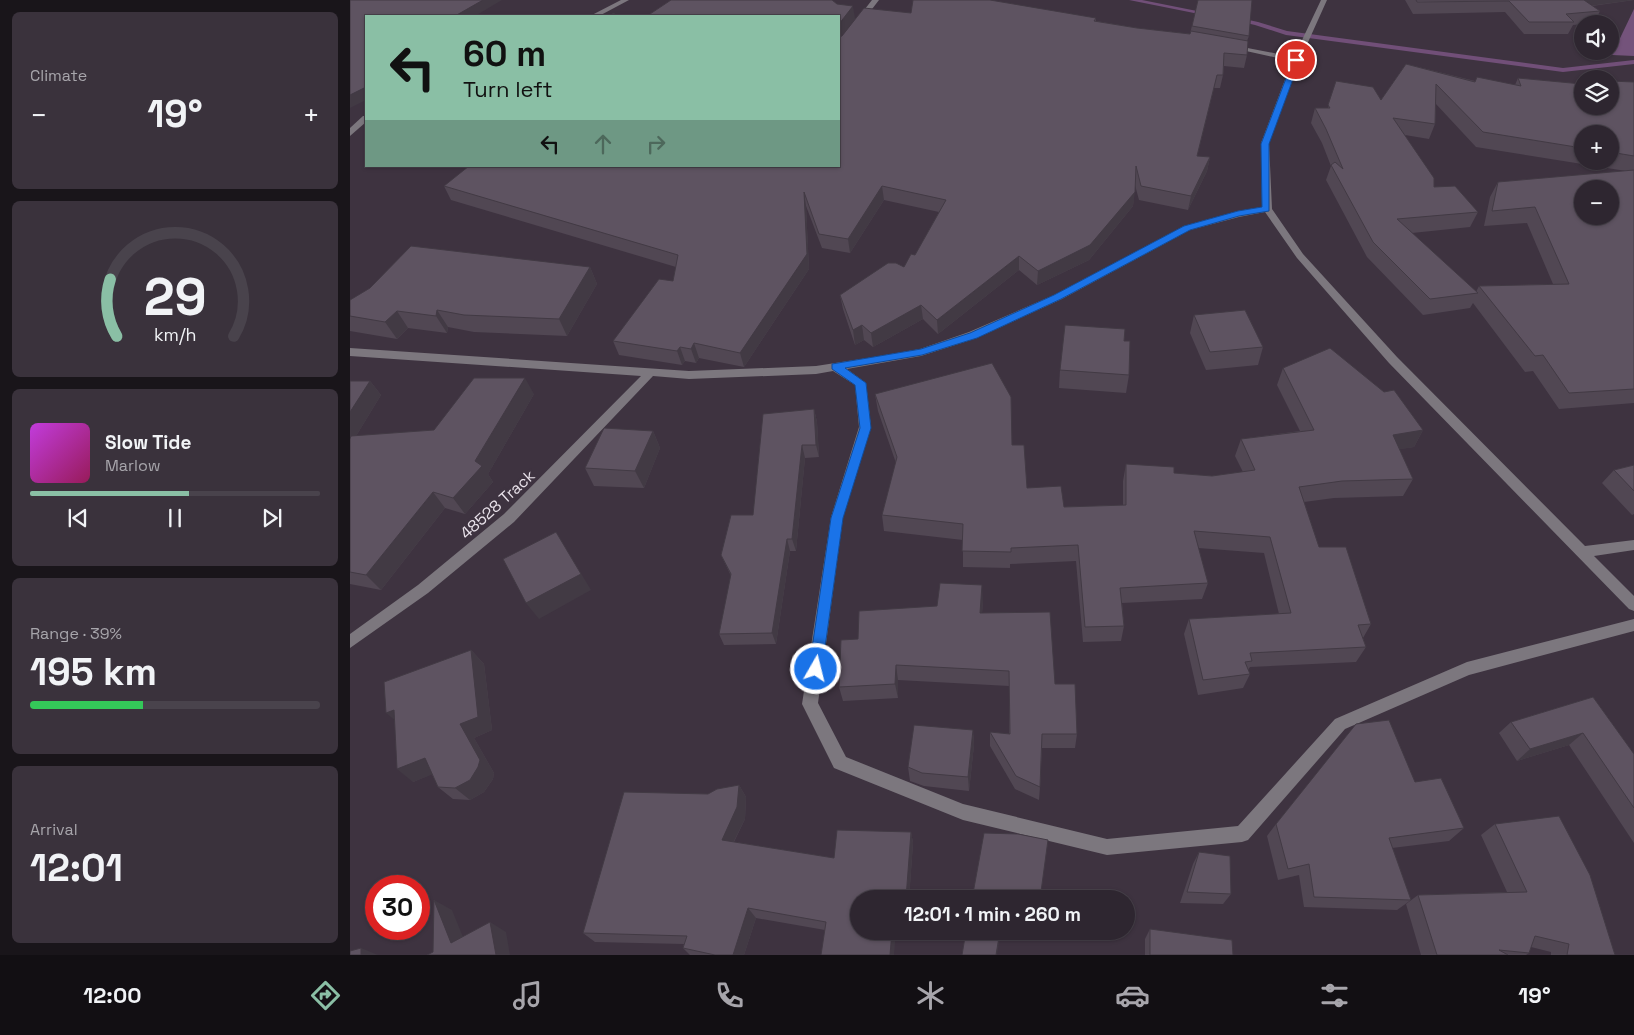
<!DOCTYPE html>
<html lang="en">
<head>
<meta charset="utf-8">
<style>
	:root { --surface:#2e2630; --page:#3a323c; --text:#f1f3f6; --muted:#a7a5ab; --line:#49434c; --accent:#8abfa5 }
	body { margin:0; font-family:"Space Grotesk",sans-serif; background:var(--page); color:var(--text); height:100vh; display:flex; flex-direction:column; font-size:19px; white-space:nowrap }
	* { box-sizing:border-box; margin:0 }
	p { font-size:16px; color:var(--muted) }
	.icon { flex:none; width:28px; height:28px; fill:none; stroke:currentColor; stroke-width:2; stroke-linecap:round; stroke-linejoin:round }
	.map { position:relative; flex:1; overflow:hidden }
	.panel { display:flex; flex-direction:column; gap:12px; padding:12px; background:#19151a; width:350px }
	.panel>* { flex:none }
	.hud { position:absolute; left:15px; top:15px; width:475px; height:152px; border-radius:0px; box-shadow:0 1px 4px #0004,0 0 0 1px var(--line); background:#8abfa5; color:#111; overflow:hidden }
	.buttons { position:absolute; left:1224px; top:15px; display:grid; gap:10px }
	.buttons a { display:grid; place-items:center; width:45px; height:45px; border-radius:50%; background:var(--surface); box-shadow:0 1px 4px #0004,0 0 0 1px var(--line); font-size:25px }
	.speed { position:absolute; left:15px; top:875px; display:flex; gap:10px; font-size:25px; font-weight:700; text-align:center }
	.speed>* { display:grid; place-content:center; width:65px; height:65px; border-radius:50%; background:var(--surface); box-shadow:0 1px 4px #0004,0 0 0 1px var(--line); line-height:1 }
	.speed .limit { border:8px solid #d22; background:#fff; color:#111 }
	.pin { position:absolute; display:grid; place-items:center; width:42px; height:42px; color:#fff; margin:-21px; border:2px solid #fff; border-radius:50%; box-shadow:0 1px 5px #0007 }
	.me { position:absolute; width:55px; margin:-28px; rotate:8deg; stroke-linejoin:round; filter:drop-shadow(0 0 4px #0008) }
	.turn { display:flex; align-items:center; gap:18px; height:105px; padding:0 15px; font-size:22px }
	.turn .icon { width:65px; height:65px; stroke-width:2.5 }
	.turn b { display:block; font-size:35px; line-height:42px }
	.lanes { display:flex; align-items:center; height:48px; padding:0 15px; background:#0003; justify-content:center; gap:25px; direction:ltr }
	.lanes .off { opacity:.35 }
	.big { font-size:38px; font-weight:700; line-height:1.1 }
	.panel .widget { flex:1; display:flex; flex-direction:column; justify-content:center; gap:8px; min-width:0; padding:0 18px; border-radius:8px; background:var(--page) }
	.panel .dial { align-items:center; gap:0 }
	.dial svg { height:130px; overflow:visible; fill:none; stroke:var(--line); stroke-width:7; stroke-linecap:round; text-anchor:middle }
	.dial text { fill:var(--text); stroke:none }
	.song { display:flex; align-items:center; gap:15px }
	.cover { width:60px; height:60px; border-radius:8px; background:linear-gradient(135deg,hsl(290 70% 55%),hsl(330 70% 35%)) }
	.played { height:5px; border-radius:2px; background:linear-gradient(90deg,var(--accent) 55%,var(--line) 55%) }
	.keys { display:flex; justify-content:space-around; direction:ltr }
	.heat { display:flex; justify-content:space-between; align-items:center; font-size:28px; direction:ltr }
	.charge { height:8px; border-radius:4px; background:linear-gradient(90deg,#34c759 39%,var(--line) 0) }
	.trip { position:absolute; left:500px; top:890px; width:285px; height:50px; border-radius:25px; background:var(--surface); box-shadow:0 1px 4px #0004,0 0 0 1px var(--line); font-weight:700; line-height:50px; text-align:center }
	.tab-bar { display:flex; height:80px; justify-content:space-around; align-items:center; background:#120f13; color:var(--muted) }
	.tab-bar .icon { width:35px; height:35px }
	.tab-bar .active { color:var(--accent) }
	.tab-bar b { font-size:22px; color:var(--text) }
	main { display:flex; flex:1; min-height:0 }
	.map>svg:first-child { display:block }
	.green { fill:#74537b }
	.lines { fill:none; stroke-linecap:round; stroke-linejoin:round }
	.stream { fill:#714f78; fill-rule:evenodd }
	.minor { fill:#7c777e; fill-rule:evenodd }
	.wall { fill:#514753; fill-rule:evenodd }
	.shaded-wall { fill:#423a44 }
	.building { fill:#5e5361; stroke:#423a44; fill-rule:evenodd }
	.route { fill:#1a73e8; stroke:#114b97 }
	.labels { text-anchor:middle; stroke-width:5; stroke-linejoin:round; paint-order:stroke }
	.street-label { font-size:16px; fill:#eae3eb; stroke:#3e3340 }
</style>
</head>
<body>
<main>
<section class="panel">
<div class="widget"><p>Climate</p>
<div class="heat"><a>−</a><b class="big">19°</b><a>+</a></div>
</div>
<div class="widget dial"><svg viewBox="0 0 100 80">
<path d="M14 69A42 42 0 1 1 86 69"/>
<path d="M14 69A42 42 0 0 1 10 34" stroke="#8abfa5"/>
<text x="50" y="56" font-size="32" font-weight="700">29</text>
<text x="50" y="72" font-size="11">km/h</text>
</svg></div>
<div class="widget">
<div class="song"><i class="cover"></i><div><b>Slow Tide</b><p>Marlow</p></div></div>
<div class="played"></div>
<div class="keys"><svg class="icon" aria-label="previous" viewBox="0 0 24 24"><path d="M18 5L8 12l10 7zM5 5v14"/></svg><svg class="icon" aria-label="pause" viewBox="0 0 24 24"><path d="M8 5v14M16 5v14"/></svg><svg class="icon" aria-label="next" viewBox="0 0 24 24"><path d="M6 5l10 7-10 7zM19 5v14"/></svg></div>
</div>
<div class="widget"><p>Range · 39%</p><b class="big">195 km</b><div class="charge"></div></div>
<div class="widget"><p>Arrival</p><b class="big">12:01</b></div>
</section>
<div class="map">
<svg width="1284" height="955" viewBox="0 0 1284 955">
	<rect width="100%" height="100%" fill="#3e3340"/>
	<!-- green -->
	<path class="green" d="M1284 9V56L1262 55Z"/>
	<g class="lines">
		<!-- stream -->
		<g class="stream">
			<path d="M779 0H792L862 14 859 16Z"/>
			<path d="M885 17 908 22 937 31 1213 68 1284 60V64L1213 72 936 35 905 25 883 20V18Z"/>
		</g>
		<!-- minor -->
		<g class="minor">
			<path d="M271 0H279L249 16H240Z"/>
			<path d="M522 0H529L492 48H489V42Z"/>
			<path d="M971 0H977L950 60 919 143 922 209 953 254 1047 357 1235 546 1284 540V550L1244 556 1284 596V611L1279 609 1039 363 947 258 915 212 889 217 840 230 712 299 627 338 571 356 497 369 516 383 521 427 493 517 468 703 496 757 613 804 757 839 888 826 985 719 1117 662 1284 619V631L1119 675 995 729 898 840 892 842 757 855 613 820 484 768 452 704 481 517 509 427 505 385 483 371 466 374 339 379 303 376 164 522 78 593 0 648V634L68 585 154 514 291 376 0 356V348L339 371 466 366 524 357 570 349 619 332 704 295 834 226 888 211 912 207 911 143 942 61 878 47 882 45 944 57Z"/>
			<path d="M13 116H16V122L0 136V128Z"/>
		</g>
	</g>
	<!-- wall -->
	<g class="wall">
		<path d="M848 0 899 36 897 41V55L894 68 874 66 873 75 870 88H864L847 156 860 157 857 171 838 210 789 200 785 185 783 206 739 260 687 285 669 270 588 334 573 319 523 347 514 340 505 345 493 309 490 295 554 267 565 255 589 212 534 200 500 253 472 248 456 206 459 269 394 367 349 358 346 363 335 361 332 365 269 355 263 341 323 281 326 267 101 200 94 186 489 16 505 19 491 36 561 13 746 18V21L787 28 840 34Z"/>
		<path d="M1055 0H1284L1242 6 1250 11 1244 23 1223 25 1218 34H1174L1155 12 1063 14Z"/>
		<path d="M1056 64 1125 81 1165 85 1168 78 1232 106 1284 82V403L1209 409 1183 371 1175 372 1123 303 1120 308 1073 315 1017 257 976 180 981 166 972 143 961 123 965 108H978L986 81 1031 100ZM1086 104 1126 147 1276 171 1148 182 1140 197 1134 226 1177 223 1203 284 1129 286 1126 292 1062 233 1120 227 1128 212 1084 187 1055 135 1079 139 1085 124ZM1232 134H1260V161H1232Z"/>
		<path d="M240 267 247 284 217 336 124 332 98 327 97 333 58 328 47 339 0 331V300Z"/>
		<path d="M844 315 913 347 908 365 856 370 840 333Z"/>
		<path d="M774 341 779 375 776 393 709 388 710 370Z"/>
		<path d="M933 368 1073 430 1064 447 1049 449 1063 479 1053 496 984 498 954 502 969 547 1021 624 1013 638 1016 647 1006 662 900 667 898 670 900 674 893 688 848 695 834 634 839 619 929 614 914 553 848 548 858 583 852 599 772 603 774 626 771 641 733 642 726 561 660 564V568L613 567V540L534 531 532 515 546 463 528 411 525 394 662 445 677 488 714 507 773 505V481L776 464 824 473 862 476 893 472 885 456 891 439 950 431 927 385Z"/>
		<path d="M0 381H20L31 395 6 436 84 430 184 394 138 474 143 482 115 514 95 508 31 590 0 584Z"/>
		<path d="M464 409 467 422 469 457 455 458 446 551H440L426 644 374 645 369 634 381 576 371 555 403 515Z"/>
		<path d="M303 431 310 448 294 488 244 486 235 468Z"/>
		<path d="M1284 465V514L1282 515 1252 483 1264 470Z"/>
		<path d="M633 601 632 613 705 684 727 734 725 748H692L690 787 689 800 665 789 640 746V732L659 734V686L548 680V698L493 701 489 687 508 639 587 606Z"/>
		<path d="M121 650 134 664 142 730 124 738 144 773 143 779 134 792 120 800 103 799 88 787 82 774 63 782 44 720Z"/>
		<path d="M1243 697 1284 754V843L1219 745 1167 761 1149 733 1161 722Z"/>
		<path d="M623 730 624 745 619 791 574 786 560 781 558 767Z"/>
		<path d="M1065 782 1114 828 1099 841 1042 848 1061 900 1047 910 954 907 949 875 928 880 917 836 926 824Z"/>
		<path d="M389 785 396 797 395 819 384 842 484 858 561 832 563 843 559 899H509L472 953 475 930 406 918 394 955H340L333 948 334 944 245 942 233 933 358 794Z"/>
		<path d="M1145 824 1265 955H1201V952L1181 947 1179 953 1176 955H1071L1056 904 1068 895 1157 892 1131 835Z"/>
		<path d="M849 852 881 894 873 904 830 903 843 864Z"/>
		<path d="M800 929 883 955H795V939Z"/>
	</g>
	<!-- shaded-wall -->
	<g class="shaded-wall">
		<path d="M133 0H152L125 16H105Z"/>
		<path d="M1227 0H1284L1224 8Z"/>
		<path d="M503 6 505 19 489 39V24Z"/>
		<path d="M867 75 864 88 844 170 847 156Z"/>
		<path d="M16 87V100L0 108V95Z"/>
		<path d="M860 157 857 171 838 210 841 196Z"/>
		<path d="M532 186 534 200 500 253 498 239Z"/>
		<path d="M454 192 456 206 459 269 394 367 390 353Z"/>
		<path d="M785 192 783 206 739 260 687 285 688 271Z"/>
		<path d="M669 256V270L588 334 587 320Z"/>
		<path d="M240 267 247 284 217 336 209 319Z"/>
		<path d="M571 305 573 319 523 347 521 333Z"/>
		<path d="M87 310 98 327 97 333 86 316Z"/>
		<path d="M47 311 58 328 47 339 35 322Z"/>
		<path d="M512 325 514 340 505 345 503 330Z"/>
		<path d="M344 343 349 358 346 363 341 349Z"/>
		<path d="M330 347 335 361 332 365 327 351Z"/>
		<path d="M175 378 184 394 138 474 143 482 115 514 103 498Z"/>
		<path d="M20 381 31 395 0 446V412Z"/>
		<path d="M464 409 467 422 469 457 466 445Z"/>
		<path d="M1073 430 1064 447 1034 452 1043 435Z"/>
		<path d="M303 431 310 448 294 488 285 471Z"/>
		<path d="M452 445 455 458 446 551 442 539Z"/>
		<path d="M83 492 95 508 31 590 16 575Z"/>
		<path d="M206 532 241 590 189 619 176 603Z"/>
		<path d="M437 539 440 551 426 644 422 633Z"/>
		<path d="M632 585 633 601 631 629 630 613Z"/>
		<path d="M121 650 134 664 142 730 124 738 144 773 143 779 134 792 120 800 105 788 110 724Z"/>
		<path d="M546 665 548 680V698L545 684Z"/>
		<path d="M44 710 52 726 36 713Z"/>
		<path d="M623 730 624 745 619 791 618 777Z"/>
		<path d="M1233 733 1219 745 1167 761 1180 749Z"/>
		<path d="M75 758 91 771 63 782 47 769Z"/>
		<path d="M389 785 396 797 395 819 379 851 372 840Z"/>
		<path d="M561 832 563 843 559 899H556Z"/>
		<path d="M84 900 102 910 119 952 101 943Z"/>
		<path d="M398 908 406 918 394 955H383Z"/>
		<path d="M140 922 156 932 160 955H146Z"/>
		<path d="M542 931H546L544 955H540Z"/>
		<path d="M650 931H651L647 955H646Z"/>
		<path d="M11 948 28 955H11Z"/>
	</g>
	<!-- building -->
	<g class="building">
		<path d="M0 0H133L105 16H16V87L0 95Z"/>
		<path d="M321 0H482L487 4 503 6 489 24V16H297Z"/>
		<path d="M563 0H640L746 18 744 21 787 28 840 34 841 31 898 41 897 55 874 53 873 75H867L847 156 860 157 841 196 791 186 786 166 785 192 740 245 688 271 669 256 587 320 571 305 521 333 512 325 503 330 490 295 538 263H546L554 267 561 254 565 255 596 200 532 186 498 239 469 234 454 192 457 254 390 353 344 343 341 349 330 347 327 351 263 341 309 279 323 281 328 255 94 186 119 166H489V37L492 36 514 8 561 13Z"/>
		<path d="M848 0H902L899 36 842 26Z"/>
		<path d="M1066 0H1234L1250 11 1216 14 1224 22H1179L1159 1 1067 2Z"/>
		<path d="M264 13 265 16H258Z"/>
		<path d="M1056 64 1125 82 1127 77 1171 86 1168 78 1232 84V106H1260V81L1284 82V156L1260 152V134H1232V148L1133 132 1086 84 1085 124 1043 118 1084 178V187L1105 186 1128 212 1047 219 1128 293 1080 299 1023 242 981 165 985 162 993 169 976 129 965 108H980L978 105 986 81 1023 87 1031 100Z"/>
		<path d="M1284 170V389L1219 393 1193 355 1185 356 1129 286 1219 284 1185 207 1142 211 1148 182ZM1232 189H1260V216H1232Z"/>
		<path d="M61 246 240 267 209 319 114 315 87 310 86 316 47 311 35 322 0 316V300L20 288Z"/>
		<path d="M895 310 913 347 860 352 844 315Z"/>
		<path d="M715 325 775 329 774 341H780L779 375 710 370Z"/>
		<path d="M980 348 1034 392 1044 390 1073 430 1043 435 1063 479 992 481 949 487 969 547H996L1021 624 1008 625 1016 647 900 653 902 661 895 662 900 674 853 680 839 619 941 613 920 537 844 531 858 583 770 588 774 626 735 627 728 545 661 548V552L612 551 613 524 532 515 547 457 525 394 642 363 661 397 662 445H674L677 488 711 486 714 507 776 505V464L824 467V473L862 476 905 470 891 439 964 430 933 368Z"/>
		<path d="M124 378H175L125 461 132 466 103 498 83 492 16 575 0 572V439L1 436 84 430Z"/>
		<path d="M0 381H20L0 412Z"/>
		<path d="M464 409 466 445H452L442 539H437L422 633 369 634 381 574 371 555 381 515H403L413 414Z"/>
		<path d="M254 428 303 431 285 471 235 468Z"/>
		<path d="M1284 465V491L1264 470Z"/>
		<path d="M206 532 231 574 176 603 153 559Z"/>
		<path d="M590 583 632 585 630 613 700 612 705 684H725L727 734H692L690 787 666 776 640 732 660 734 659 671 546 665 545 684 489 687 491 640 508 639 509 611 587 606Z"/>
		<path d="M121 650 128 717 110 724 130 760 128 767 120 780 105 788 88 787 75 758 47 769 44 710 36 713 34 682Z"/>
		<path d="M1243 697 1284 754V808L1233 733 1180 749 1161 722Z"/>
		<path d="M1039 720 1065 782 1091 778 1114 828 1039 838 1061 900 964 897 959 864 938 869 926 824 1006 724Z"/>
		<path d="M564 725 623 730 618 777 572 773 558 767Z"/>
		<path d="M389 785 387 807 372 840 484 858 487 830 561 832 556 898H546L545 899H509V931H542L540 955H471L476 922 398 908 383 955H365L333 948 337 936 233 933 274 792 358 794 367 789Z"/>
		<path d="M1209 816 1240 875 1265 955H1217L1219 944 1185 936 1179 953 1149 950 1158 955H1087L1068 895 1177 892 1145 824Z"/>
		<path d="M634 833 668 834 698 840 690 899H622Z"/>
		<path d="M849 852 880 856 881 894 837 892Z"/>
		<path d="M84 900 101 943 140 922 146 955H77L83 952Z"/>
		<path d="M800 929 882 940 883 955H800Z"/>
		<path d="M616 931H650L646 955H612Z"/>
		<path d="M11 948V955H0V951Z"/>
	</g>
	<!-- route -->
	<path class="route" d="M946 58 950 60 919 144V211L889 216 840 230 711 299 627 338 572 355 495 368 516 383 521 428 493 518 472 669 470 674 466 675 461 674 459 669 481 518 510 428 505 385 482 369V364L571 349 620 333 704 295 834 226 888 211 912 207 911 144 943 60Z"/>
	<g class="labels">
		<!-- street labels -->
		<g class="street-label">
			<text transform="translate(147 504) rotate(-42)" y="6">48528 Track</text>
		</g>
	</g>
</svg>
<div class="buttons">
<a><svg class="icon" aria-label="sound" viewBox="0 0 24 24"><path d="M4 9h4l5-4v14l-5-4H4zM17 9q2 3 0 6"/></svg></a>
<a><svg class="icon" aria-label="layers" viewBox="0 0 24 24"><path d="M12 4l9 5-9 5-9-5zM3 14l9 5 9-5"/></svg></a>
<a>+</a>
<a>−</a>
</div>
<div class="speed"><div class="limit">30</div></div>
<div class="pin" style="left:946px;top:60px;background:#d93025"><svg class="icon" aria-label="arrive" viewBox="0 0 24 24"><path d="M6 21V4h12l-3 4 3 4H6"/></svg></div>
<svg class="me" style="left:466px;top:669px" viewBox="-20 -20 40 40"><circle r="17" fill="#1a73e8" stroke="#fff" stroke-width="3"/><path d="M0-11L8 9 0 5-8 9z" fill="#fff"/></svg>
<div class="trip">12:01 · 1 min · 260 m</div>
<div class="hud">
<div class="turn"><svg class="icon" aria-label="left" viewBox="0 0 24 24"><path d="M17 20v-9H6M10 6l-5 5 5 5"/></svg><div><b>60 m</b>Turn left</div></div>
<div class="lanes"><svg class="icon" aria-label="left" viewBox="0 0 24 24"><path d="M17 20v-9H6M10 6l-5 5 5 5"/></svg><svg class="icon off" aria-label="ahead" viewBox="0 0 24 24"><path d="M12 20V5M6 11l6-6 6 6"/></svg><svg class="icon off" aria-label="right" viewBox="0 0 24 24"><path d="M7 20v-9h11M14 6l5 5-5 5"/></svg></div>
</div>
</div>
</main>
<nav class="tab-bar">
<b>12:00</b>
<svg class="icon active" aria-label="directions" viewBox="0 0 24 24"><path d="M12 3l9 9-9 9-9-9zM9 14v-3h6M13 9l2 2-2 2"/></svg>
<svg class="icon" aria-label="music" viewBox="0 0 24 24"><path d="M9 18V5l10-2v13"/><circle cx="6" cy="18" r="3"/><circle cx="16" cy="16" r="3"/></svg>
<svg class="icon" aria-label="phone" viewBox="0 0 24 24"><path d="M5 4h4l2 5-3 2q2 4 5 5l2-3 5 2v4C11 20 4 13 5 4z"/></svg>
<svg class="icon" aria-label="climate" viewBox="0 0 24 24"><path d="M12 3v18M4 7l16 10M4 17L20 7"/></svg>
<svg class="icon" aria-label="car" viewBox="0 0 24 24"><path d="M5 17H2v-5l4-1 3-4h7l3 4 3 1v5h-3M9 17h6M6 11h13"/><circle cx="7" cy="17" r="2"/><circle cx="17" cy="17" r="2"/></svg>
<svg class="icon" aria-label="filters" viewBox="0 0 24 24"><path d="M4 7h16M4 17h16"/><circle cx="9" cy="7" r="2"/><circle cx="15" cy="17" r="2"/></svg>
<b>19°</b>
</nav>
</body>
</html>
